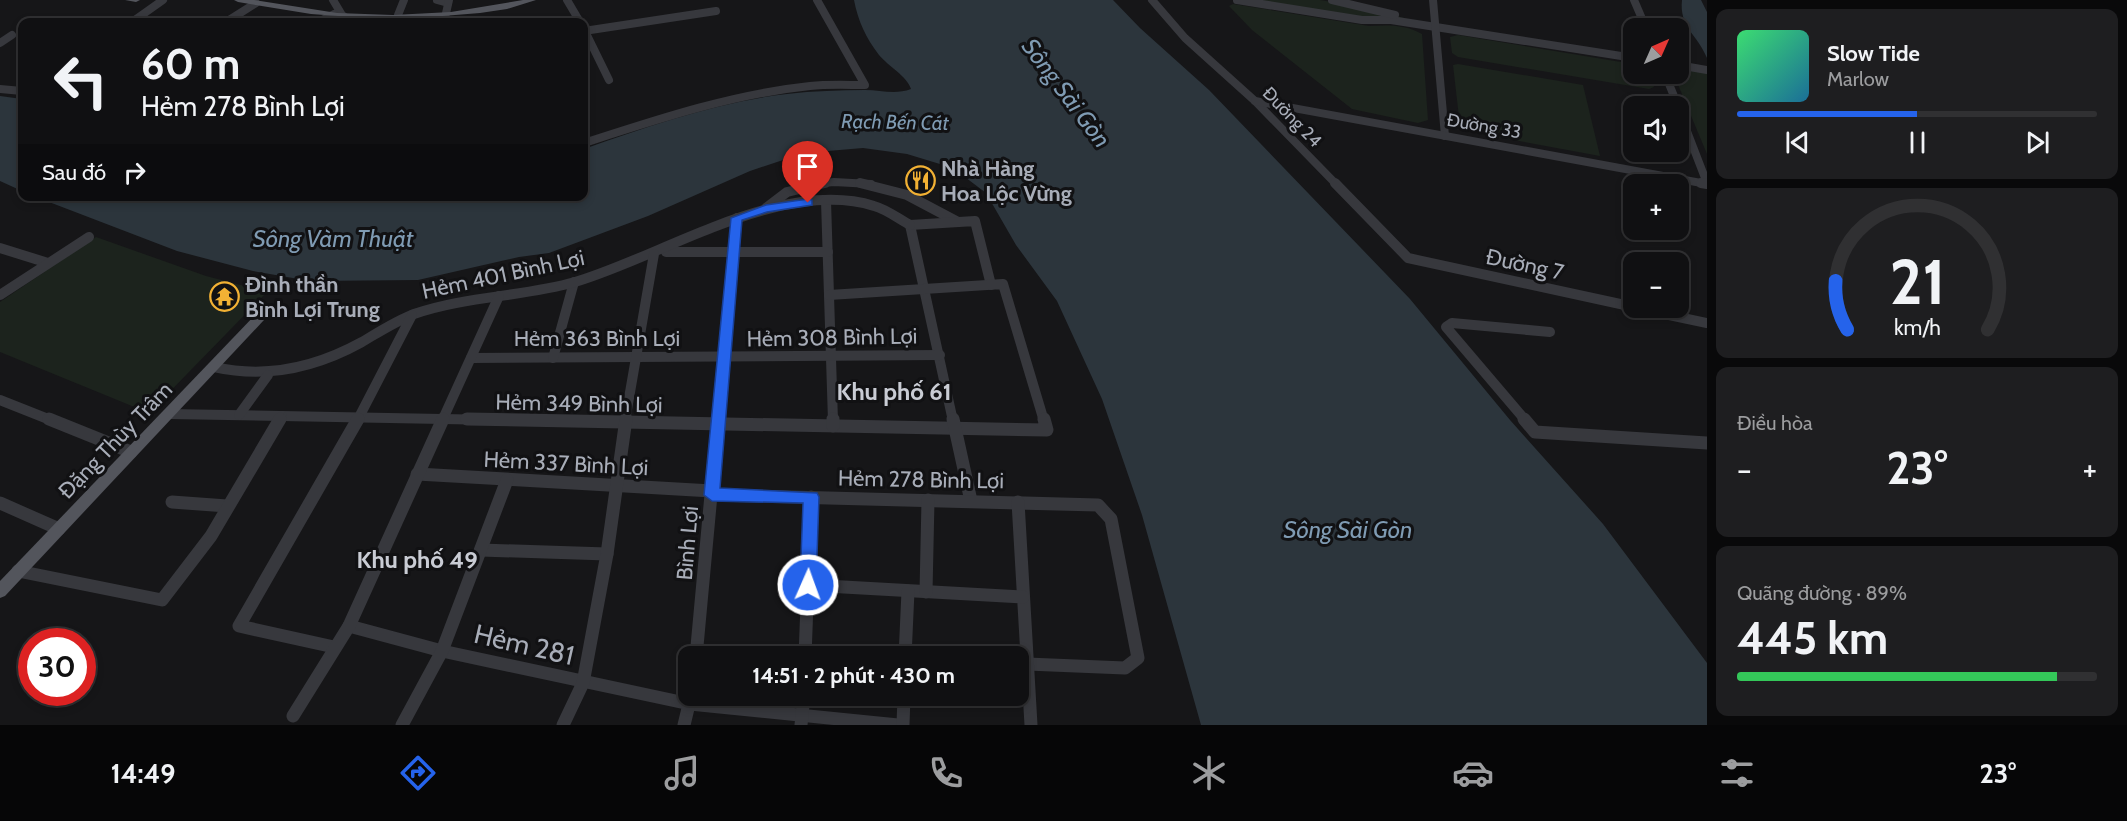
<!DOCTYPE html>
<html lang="vi">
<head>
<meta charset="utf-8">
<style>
	:root { --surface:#101012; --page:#1e1e20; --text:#f1f3f6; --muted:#9c9d9f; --line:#303032; --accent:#2563eb }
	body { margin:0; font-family:Cabin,sans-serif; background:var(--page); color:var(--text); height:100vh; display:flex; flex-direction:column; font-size:22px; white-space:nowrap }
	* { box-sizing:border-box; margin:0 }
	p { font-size:20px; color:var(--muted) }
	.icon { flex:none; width:33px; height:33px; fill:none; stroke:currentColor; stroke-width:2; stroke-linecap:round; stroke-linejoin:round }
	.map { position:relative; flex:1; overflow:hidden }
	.panel { display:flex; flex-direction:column; gap:9px; padding:9px; background:#09090a; width:420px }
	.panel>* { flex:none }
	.banner { position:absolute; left:18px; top:18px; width:570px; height:183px; border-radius:12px; box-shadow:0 3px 9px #0003,0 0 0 2px var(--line); background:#101012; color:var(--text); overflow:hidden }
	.needle { width:39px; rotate:45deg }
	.controls { position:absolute; left:1623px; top:18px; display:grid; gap:12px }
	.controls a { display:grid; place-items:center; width:66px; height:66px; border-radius:12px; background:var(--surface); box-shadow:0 3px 9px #0003,0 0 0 2px var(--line); font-size:30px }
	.speed { position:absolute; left:18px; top:628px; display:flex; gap:12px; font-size:30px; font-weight:700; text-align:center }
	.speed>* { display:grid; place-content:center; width:78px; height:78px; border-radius:50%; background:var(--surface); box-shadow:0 3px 9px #0003,0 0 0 2px var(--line); line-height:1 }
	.speed .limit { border:9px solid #d22; background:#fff; color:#111 }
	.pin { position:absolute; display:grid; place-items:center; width:51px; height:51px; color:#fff; margin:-62px -26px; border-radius:50% 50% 50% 0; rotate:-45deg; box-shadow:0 0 6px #0007 }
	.pin .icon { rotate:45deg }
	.me { position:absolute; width:66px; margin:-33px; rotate:2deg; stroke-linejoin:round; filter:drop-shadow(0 0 4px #0008) }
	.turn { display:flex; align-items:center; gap:21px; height:126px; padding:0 24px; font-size:27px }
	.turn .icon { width:78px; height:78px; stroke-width:2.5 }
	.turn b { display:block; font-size:42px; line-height:51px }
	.then { display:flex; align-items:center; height:57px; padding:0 24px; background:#0003; gap:12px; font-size:22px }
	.big { font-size:45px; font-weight:800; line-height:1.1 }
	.panel .tile { flex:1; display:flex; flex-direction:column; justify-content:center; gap:9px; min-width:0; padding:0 21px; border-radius:12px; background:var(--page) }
	.panel .dial { align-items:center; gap:0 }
	.dial svg { height:156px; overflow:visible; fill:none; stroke:var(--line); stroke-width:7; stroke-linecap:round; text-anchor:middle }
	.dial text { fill:var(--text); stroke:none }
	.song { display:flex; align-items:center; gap:18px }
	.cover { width:72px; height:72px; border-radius:9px; background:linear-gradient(135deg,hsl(140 70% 55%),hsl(200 70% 35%)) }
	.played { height:6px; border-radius:3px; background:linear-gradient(90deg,var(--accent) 50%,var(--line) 50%) }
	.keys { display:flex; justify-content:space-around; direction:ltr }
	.heat { display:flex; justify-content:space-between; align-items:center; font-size:33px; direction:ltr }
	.charge { height:9px; border-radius:4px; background:linear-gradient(90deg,#34c759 89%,var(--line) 0) }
	.trip { position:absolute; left:678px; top:646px; width:351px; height:60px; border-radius:12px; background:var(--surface); box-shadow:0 3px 9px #0003,0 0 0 2px var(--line); font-weight:800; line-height:60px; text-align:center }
	.dock { display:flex; height:96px; justify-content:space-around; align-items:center; background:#060607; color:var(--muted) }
	.dock .icon { width:42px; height:42px }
	.dock .current { color:var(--accent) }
	.dock b { font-size:27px; color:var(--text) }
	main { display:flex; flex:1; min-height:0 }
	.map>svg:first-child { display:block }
	.green { fill:#1c231d }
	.water { fill:#2c353c }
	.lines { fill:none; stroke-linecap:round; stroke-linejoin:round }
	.minor-far2 { stroke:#37383d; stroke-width:8 }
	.minor-far1 { stroke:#37383d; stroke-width:10 }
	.minor { stroke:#37383d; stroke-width:13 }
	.major { fill:#53555c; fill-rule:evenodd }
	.route { fill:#2563eb; stroke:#184099; stroke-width:1.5 }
	.labels { text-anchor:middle; stroke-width:6; stroke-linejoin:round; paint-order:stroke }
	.far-street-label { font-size:18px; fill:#a8adb8; stroke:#111113 }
	.far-water-label { font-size:20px; font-style:italic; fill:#7f9bb3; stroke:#111113 }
	.poi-label { font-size:22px; font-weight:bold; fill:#a8adb8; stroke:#111113; text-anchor:start }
	.street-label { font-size:22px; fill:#a8adb8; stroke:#111113 }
	.water-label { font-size:24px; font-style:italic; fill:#7f9bb3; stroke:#111113 }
	.neighbourhood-label { font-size:24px; font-weight:bold; fill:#c9ccd4; stroke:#111113 }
	.near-street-label { font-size:27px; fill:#a8adb8; stroke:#111113 }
</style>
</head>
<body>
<main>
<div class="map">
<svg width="1707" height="725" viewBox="0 0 1707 725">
	<rect width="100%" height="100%" fill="#161618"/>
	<!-- green -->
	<g class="green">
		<path d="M1248 0H1320L1363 7 1404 18H1367Z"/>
		<path d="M1233 4 1369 26C1387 25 1405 24 1422 34L1428 120 1418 123 1352 109 1252 30 1229 6Z"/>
		<path d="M1458 35 1633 64 1634 74H1649L1654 87 1649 89 1458 57 1452 53 1450 37Z"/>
		<path d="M1458 64 1583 85 1600 156 1470 132 1460 126 1453 65Z"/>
		<path d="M1679 69 1707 72V154L1674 75 1678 74Z"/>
		<path d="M96 237 206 276 267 292 149 413 0 352V302Z"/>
	</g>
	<!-- water -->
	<g class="water">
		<path d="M854 0H1113L1140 28 1209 90 1410 299 1510 420 1603 524 1707 663V725H1201L1142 515 1102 399 1057 301 1016 245 986 193 953 168 907 154 863 148 804 153 750 171 648 216 549 253 519 257 418 280 310 281 253 271 177 251 36 197 584 196V149C649 126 718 102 787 94 813 91 840 90 865 90 881 90 895 95 911 89 907 76 888 66 879 55 866 38 858 21 854 0Z"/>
		<path d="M1682 0H1701L1707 12V58C1697 34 1679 27 1682 0Z"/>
		<path d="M0 96 22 99V191L0 181Z"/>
	</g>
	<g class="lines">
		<!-- minor-far2 -->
		<g class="minor-far2">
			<path d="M333 0 342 15 352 22"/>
			<path d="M437 0 448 3"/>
			<path d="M567 0 580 22"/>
			<path d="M1152 0 1185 38 1255 101 1336 184"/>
			<path d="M1237 0 1362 20H1391L1634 58"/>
			<path d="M1332 0 1395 15"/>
			<path d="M1433 0 1445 136"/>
			<path d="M1634 0 1646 28"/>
			<path d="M398 15 404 0"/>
			<path d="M132 22 163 0"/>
			<path d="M226 22 256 3"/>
			<path d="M318 22 334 14"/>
			<path d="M444 22 449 0"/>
			<path d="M584 29 609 80"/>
			<path d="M584 31 716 11"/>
			<path d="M0 43 12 35"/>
			<path d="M1678 65 1707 70"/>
			<path d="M1665 74 1678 106"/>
			<path d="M0 89 22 91"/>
			<path d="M1255 101 1707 184"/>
			<path d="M1678 108 1707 183"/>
			<path d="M584 143C658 119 733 94 810 86 828 84 847 85 865 85L817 0"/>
			<path d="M812 184 834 182 871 184"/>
		</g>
		<!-- minor-far1 -->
		<g class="minor-far1">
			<path d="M860 183 907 195 958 222"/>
			<path d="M1335 183 1408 258 1634 307"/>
			<path d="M1701 183 1707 184"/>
			<path d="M826 201 833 421"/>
			<path d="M766 208 787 192 825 183"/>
			<path d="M910 225 953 421"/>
			<path d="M910 225 975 221 991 285"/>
			<path d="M0 248 48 263"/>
			<path d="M666 252H828"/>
			<path d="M0 295 89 237"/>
			<path d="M829 295 1003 284 1044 421"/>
			<path d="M1636 308 1707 323"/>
			<path d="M471 358 940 355"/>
			<path d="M553 358 574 282"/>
			<path d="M214 367C267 379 315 368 362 342 379 332 396 321 414 314 466 296 522 297 575 282 661 257 782 177 874 206 886 209 899 219 910 225"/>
			<path d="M0 400 53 421"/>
			<path d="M169 414 550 421"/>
			<path d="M239 415 268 375"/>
			<path d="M279 421 282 416"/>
			<path d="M357 421 412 315"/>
			<path d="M442 421 499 296"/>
			<path d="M625 421 654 254"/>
			<path d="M718 421 737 218"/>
			<path d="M1526 421 1446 327 1452 323 1550 332"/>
		</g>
		<!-- minor -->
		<g class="minor">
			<path d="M49 419 131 452"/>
			<path d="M467 419 1047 430 1044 419"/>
			<path d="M833 419V426"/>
			<path d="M953 419 971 501"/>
			<path d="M1524 419 1535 432 1707 443"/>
			<path d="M417 474 712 491"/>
			<path d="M712 495 1098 505 1111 519 1138 658 1125 668 1027 664"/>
			<path d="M172 502 227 506"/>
			<path d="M1018 502 1031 725"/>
			<path d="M0 503 59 529"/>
			<path d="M481 550 607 554"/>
			<path d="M18 571 162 600 211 536 280 419"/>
			<path d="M808 585 1023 597"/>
			<path d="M926 592 928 500"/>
			<path d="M349 626 442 651 690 704 898 725"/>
			<path d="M334 647 239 626 358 419"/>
			<path d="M696 657 718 419"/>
			<path d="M805 657 811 497"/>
			<path d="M905 657 908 591"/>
			<path d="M293 716 349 626 443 419"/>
			<path d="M402 725 442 651 507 480"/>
			<path d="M563 725 583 683 607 554 626 419"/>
			<path d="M684 725 691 696"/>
			<path d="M801 725 804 696"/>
			<path d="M903 725 904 696"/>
		</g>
		<!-- major -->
		<g class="major">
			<path d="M125 0H140L136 2Z"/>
			<path d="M234 0H254L337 13 393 15 451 12 523 0H536L507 9 480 13 393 20 311 14 238 2Z"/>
			<path d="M260 313 266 317 264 320 5 596 0 598V581L256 314Z"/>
		</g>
	</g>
	<!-- route -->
	<path class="route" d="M808 199 812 200V205L767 212 742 220 720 488 817 493 819 497 816 585 814 590 808 593 802 590 800 585 803 503 712 501 704 495 731 218 766 205Z"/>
	<!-- icons -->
	<defs>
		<symbol id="restaurant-ring" viewBox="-11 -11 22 22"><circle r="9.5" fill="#111113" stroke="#f2b134" stroke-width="1.5"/><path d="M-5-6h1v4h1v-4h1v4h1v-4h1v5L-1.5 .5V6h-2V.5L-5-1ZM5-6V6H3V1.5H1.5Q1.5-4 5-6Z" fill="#f2b134"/></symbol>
		<symbol id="temple-ring" viewBox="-11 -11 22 22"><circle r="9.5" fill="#111113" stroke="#f2b134" stroke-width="1.5"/><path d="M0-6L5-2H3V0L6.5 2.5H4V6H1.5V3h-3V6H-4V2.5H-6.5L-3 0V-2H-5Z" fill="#f2b134"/></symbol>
	</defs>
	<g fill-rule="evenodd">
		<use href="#restaurant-ring" x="904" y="164" width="33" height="33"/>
		<use href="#temple-ring" x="208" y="280" width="33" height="33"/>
	</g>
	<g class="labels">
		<!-- far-street labels -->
		<g class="far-street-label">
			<text transform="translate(1292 117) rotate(46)" y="6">Đường 24</text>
			<text transform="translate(1484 126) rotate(10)" y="6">Đường 33</text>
		</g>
		<!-- far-water labels -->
		<g class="far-water-label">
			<text transform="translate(895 122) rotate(1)" y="7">Rạch Bến Cát</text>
		</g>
		<!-- poi labels -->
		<g class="poi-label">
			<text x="941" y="176">Nhà Hàng<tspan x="941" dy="25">Hoa Lộc Vừng</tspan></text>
			<text x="245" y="292">Đình thần<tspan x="245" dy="25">Bình Lợi Trung</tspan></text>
		</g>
		<!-- street labels -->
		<g class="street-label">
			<text transform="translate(1525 264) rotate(12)" y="8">Đường 7</text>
			<text transform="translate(503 274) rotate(-12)" y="8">Hẻm 401 Bình Lợi</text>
			<text transform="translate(832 337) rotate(-1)" y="8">Hẻm 308 Bình Lợi</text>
			<text x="597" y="346">Hẻm 363 Bình Lợi</text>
			<text transform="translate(579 403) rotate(1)" y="8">Hẻm 349 Bình Lợi</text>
			<text transform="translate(115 440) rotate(-46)" y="8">Đặng Thùy Trâm</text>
			<text transform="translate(566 463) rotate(3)" y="8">Hẻm 337 Bình Lợi</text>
			<text transform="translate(921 479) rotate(1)" y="8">Hẻm 278 Bình Lợi</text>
			<text transform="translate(687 543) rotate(-85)" y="8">Bình Lợi</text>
		</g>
		<!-- water labels -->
		<g class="water-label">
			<text transform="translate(1066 93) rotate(53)" y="8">Sông Sài Gòn</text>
			<text x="333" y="247">Sông Vàm Thuật</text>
			<text x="1348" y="538">Sông Sài Gòn</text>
		</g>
		<!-- neighbourhood labels -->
		<g class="neighbourhood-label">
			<text x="894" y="400">Khu phố 61</text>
			<text x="417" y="568">Khu phố 49</text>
		</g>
		<!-- near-street labels -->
		<g class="near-street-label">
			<text transform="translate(524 645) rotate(13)" y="9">Hẻm 281</text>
		</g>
	</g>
</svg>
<div class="controls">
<a><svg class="needle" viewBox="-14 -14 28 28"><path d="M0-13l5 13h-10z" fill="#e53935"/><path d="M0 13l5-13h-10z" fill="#9c9d9f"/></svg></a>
<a><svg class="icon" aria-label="sound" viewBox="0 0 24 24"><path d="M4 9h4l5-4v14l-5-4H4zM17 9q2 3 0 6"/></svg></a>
<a>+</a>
<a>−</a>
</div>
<div class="speed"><div class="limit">30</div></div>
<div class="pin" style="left:808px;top:203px;background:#d93025"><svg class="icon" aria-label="arrive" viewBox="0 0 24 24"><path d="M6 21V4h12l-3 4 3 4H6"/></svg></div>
<svg class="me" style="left:808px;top:585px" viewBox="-20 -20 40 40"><circle r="17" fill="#2563eb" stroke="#fff" stroke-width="3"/><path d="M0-11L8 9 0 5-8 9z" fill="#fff"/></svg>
<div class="trip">14:51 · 2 phút · 430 m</div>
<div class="banner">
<div class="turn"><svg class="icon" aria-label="left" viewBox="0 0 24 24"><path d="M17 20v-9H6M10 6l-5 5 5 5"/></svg><div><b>60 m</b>Hẻm 278 Bình Lợi</div></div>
<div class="then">Sau đó<svg class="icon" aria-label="right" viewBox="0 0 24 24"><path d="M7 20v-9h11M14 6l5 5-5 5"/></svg></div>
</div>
</div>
<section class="panel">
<div class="tile">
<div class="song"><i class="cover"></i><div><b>Slow Tide</b><p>Marlow</p></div></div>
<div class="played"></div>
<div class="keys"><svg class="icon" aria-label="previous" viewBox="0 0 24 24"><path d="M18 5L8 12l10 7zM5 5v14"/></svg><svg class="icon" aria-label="pause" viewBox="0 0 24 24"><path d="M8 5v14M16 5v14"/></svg><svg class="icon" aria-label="next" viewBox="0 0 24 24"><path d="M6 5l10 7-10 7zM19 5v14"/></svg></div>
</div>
<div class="tile dial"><svg viewBox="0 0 100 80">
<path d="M14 69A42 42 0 1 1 86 69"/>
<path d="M14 69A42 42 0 0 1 8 44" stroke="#2563eb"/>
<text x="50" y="56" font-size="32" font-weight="700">21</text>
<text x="50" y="72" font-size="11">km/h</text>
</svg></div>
<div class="tile"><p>Điều hòa</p>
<div class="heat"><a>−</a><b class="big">23°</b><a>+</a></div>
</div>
<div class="tile"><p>Quãng đường · 89%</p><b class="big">445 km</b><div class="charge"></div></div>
</section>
</main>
<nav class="dock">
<b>14:49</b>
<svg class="icon current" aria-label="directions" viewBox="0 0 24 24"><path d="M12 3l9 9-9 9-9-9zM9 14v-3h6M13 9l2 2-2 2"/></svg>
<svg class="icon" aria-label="music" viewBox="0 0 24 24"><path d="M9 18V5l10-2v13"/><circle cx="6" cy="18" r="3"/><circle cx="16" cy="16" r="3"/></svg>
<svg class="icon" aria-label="phone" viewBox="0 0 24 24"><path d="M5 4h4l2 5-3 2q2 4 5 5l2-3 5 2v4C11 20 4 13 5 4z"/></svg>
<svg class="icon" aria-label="climate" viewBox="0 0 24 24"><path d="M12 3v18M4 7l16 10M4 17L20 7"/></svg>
<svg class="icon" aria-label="car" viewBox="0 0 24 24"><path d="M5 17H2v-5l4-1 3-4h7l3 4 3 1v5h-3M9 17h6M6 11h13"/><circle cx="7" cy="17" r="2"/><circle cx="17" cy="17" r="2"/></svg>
<svg class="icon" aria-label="filters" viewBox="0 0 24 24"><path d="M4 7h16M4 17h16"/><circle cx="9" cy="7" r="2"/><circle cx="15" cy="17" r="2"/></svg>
<b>23°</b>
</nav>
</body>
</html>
